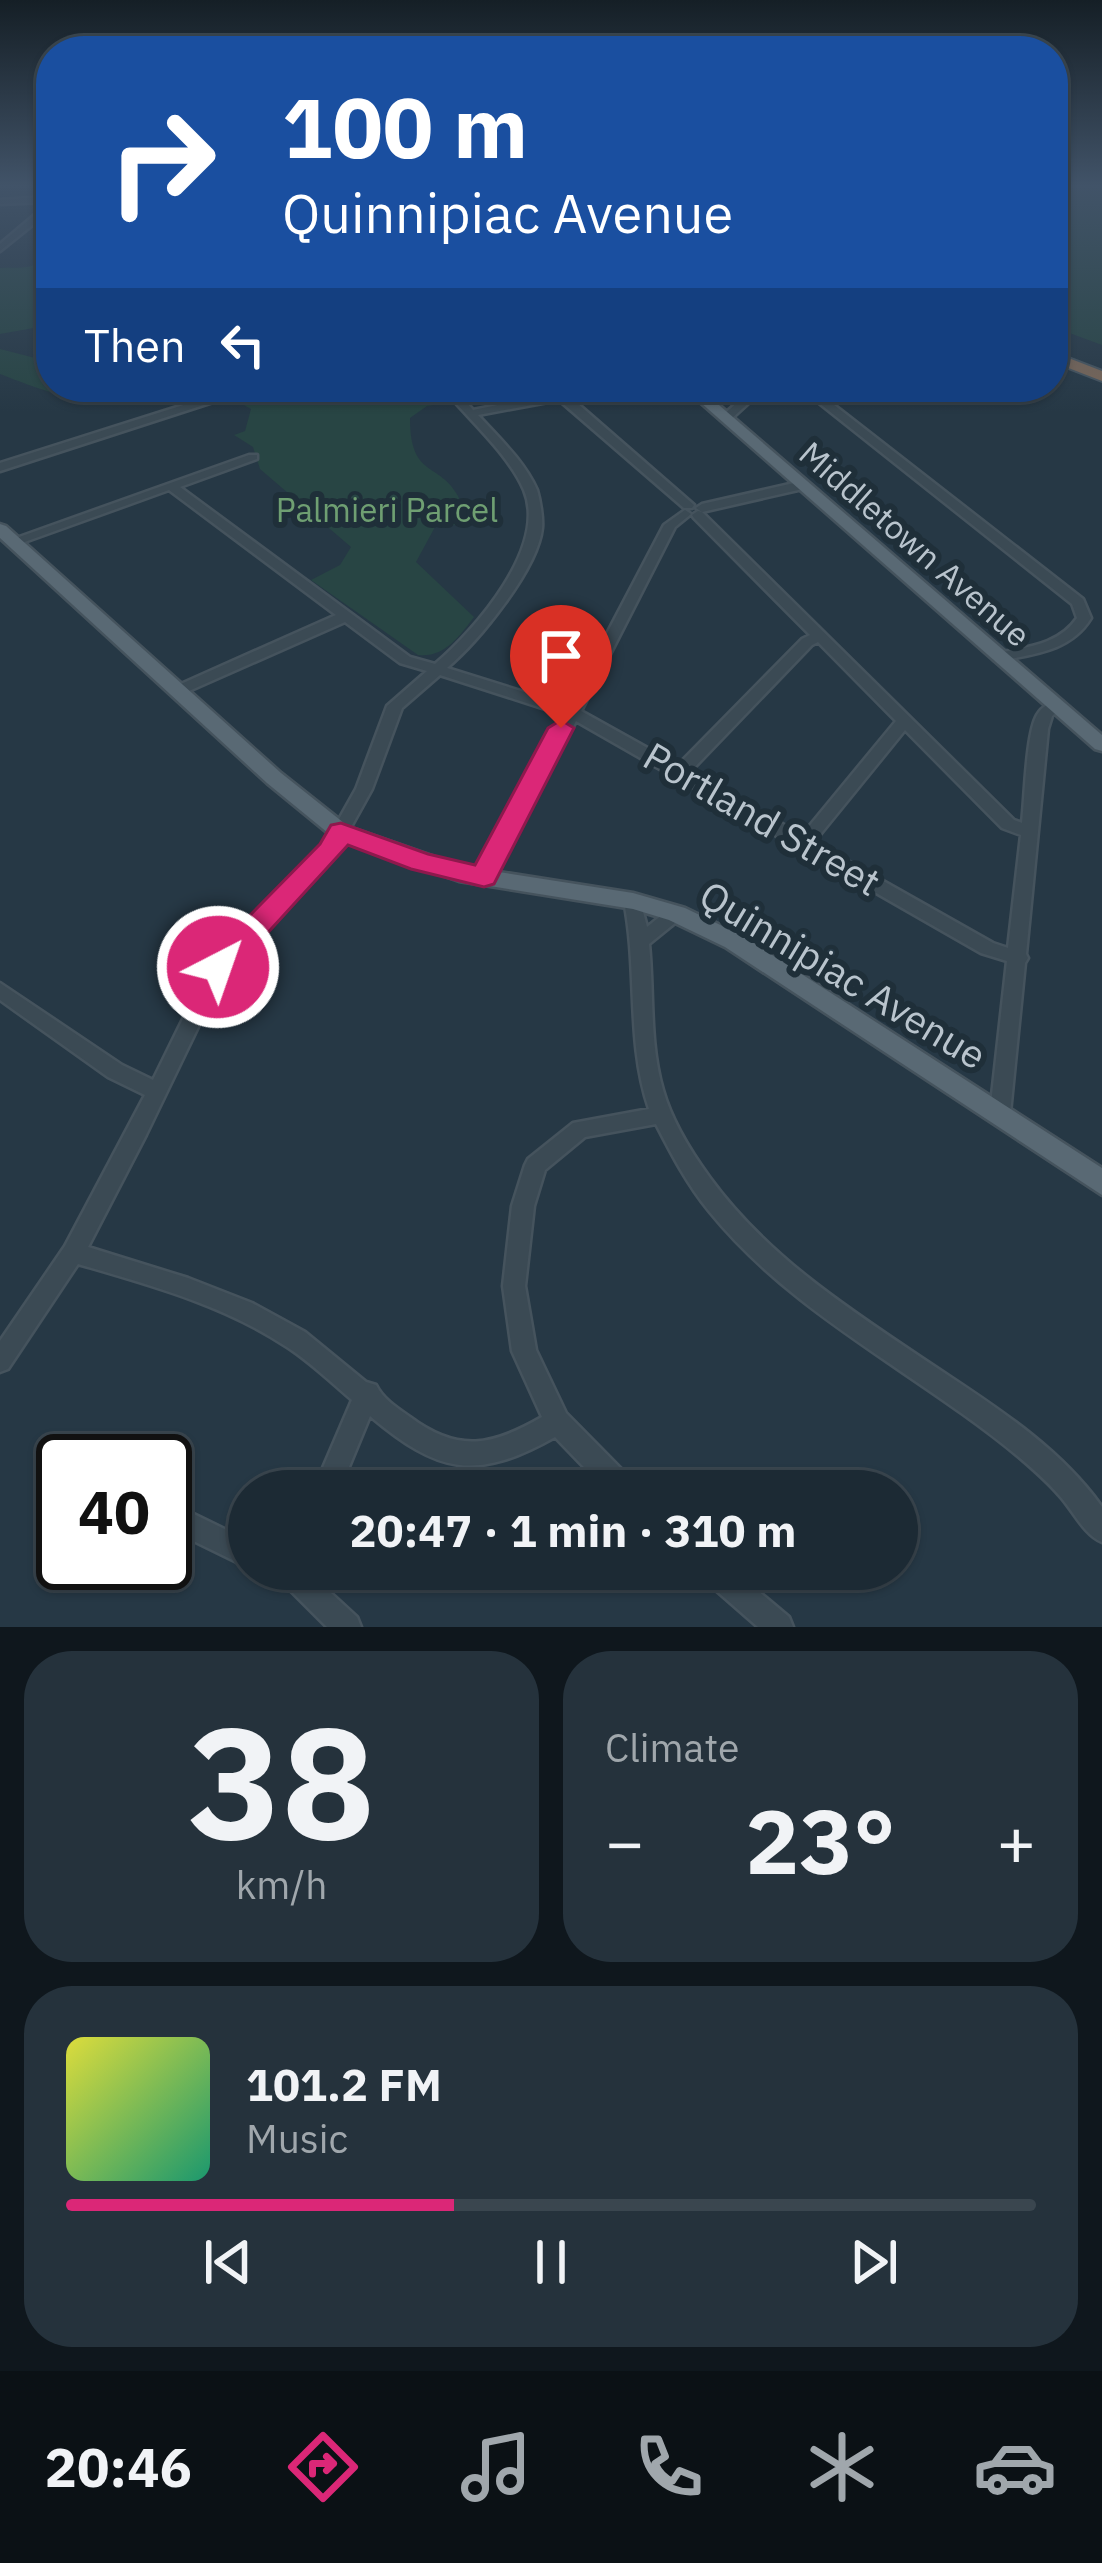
<!DOCTYPE html>
<html lang="en">
<head>
<meta charset="utf-8">
<style>
	:root { --surface:#1c2a34; --page:#25323c; --text:#f1f3f6; --muted:#a0a7ac; --line:#3a464f; --accent:#db2777 }
	body { margin:0; font-family:"IBM Plex Sans",sans-serif; background:var(--page); color:var(--text); height:100vh; display:flex; flex-direction:column; font-size:45px; white-space:nowrap }
	* { box-sizing:border-box; margin:0 }
	p { font-size:39px; color:var(--muted) }
	.icon { flex:none; width:66px; height:66px; fill:none; stroke:currentColor; stroke-width:2; stroke-linecap:round; stroke-linejoin:round }
	.map { position:relative; height:1627px; overflow:hidden }
	.panel { display:flex; flex-direction:column; gap:24px; padding:24px; background:#0f171d; flex:1 }
	.panel>* { flex:none }
	.guide { position:absolute; left:36px; top:36px; width:1032px; height:366px; border-radius:48px; box-shadow:0 3px 9px #0004,0 0 0 3px var(--line); background:#1a4fa0; color:#fff; overflow:hidden }
	.speed { position:absolute; left:36px; top:1434px; display:flex; gap:24px; font-size:60px; font-weight:700; text-align:center }
	.speed>* { display:grid; place-content:center; width:156px; height:156px; border-radius:50%; background:var(--surface); box-shadow:0 3px 9px #0004,0 0 0 3px var(--line); line-height:1 }
	.speed .limit { border:6px solid #111; border-radius:18px; background:#fff; color:#111 }
	.pin { position:absolute; display:grid; place-items:center; width:102px; height:102px; color:#fff; margin:-123px -51px; border-radius:50% 50% 50% 0; rotate:-45deg; box-shadow:0 0 12px #0007 }
	.pin .icon { rotate:45deg }
	.me { position:absolute; width:132px; margin:-66px; rotate:41deg; stroke-linejoin:round; filter:drop-shadow(0 0 9px #0008) }
	.turn { display:flex; align-items:center; gap:42px; height:252px; padding:0 48px; font-size:54px }
	.turn .icon { width:156px; height:156px; stroke-width:2.5 }
	.turn b { display:block; font-size:84px; line-height:102px }
	.then { display:flex; align-items:center; height:114px; padding:0 48px; background:#0003; gap:24px; font-size:45px }
	.big { font-size:90px; font-weight:700; line-height:1.1 }
	.panel .card { flex:1; display:flex; flex-direction:column; justify-content:center; gap:18px; min-width:0; padding:0 42px; border-radius:48px; background:var(--page) }
	.panel .dial { align-items:center; gap:0 }
	.dial b { font-size:156px; line-height:1 }
	.song { display:flex; align-items:center; gap:36px }
	.cover { width:144px; height:144px; border-radius:18px; background:linear-gradient(135deg,hsl(60 70% 55%),hsl(160 70% 35%)) }
	.played { height:12px; border-radius:6px; background:linear-gradient(90deg,var(--accent) 40%,var(--line) 40%) }
	.keys { display:flex; justify-content:space-around; direction:ltr }
	.heat { display:flex; justify-content:space-between; align-items:center; font-size:66px; direction:ltr }
	.panel .tiles { flex:1; display:grid; gap:24px; grid-template-columns:1fr 1fr }
	.card:last-child { grid-column:span 2 }
	.trip { position:absolute; left:228px; top:1470px; width:690px; height:120px; border-radius:60px; background:var(--surface); box-shadow:0 3px 9px #0004,0 0 0 3px var(--line); font-weight:700; line-height:120px; text-align:center }
	.tab-bar { display:flex; height:192px; justify-content:space-around; align-items:center; background:#0b1115; color:var(--muted) }
	.tab-bar .icon { width:84px; height:84px }
	.tab-bar .current { color:var(--accent) }
	.tab-bar b { font-size:54px; color:var(--text) }
	.map>svg:first-child { display:block }
	.green { fill:#284544 }
	.lines { fill:none; stroke-linecap:round; stroke-linejoin:round }
	.minor-casing { stroke:#45535d; stroke-width:5 }
	.major-casing { stroke:#45535d; stroke-width:5 }
	.highway-casing { stroke:#46545e; stroke-width:4 }
	.minor { fill:#3b4a54; fill-rule:evenodd }
	.major { fill:#596974; fill-rule:evenodd }
	.highway { fill:#7a6758; fill-rule:evenodd }
	.route { fill:#db2777; stroke:#8e194d; stroke-width:3 }
	.labels { text-anchor:middle; stroke-width:12; stroke-linejoin:round; paint-order:stroke }
	.far-park-label { font-size:33px; fill:#6f9f72; stroke:#1f2f39 }
	.far-street-label { font-size:33px; fill:#b9c4cd; stroke:#1f2f39 }
	.street-label { font-size:39px; fill:#b9c4cd; stroke:#1f2f39 }
</style>
</head>
<body>
<div class="map">
<svg width="1102" height="1627" viewBox="0 0 1102 1627">
	<rect width="100%" height="100%" fill="#263845"/>
	<!-- green -->
	<g class="green">
		<path d="M1053 184H1102V345L1053 327Z"/>
		<path d="M51 252V325L0 334V268C23 267 34 271 51 252Z"/>
		<path d="M0 349 51 362V387H153C85 406 64 399 0 374Z"/>
		<path d="M212 387C263 387 413 375 447 403L427 406 410 418C410 479 439 461 458 496 462 504 463 515 466 524L435 527 416 562 474 617C459 637 444 658 418 655L311 580 340 565 351 547 260 469 253 447 234 435 245 431 251 409Z"/>
	</g>
	<g class="lines">
		<defs>
			<g id="minor">
				<path d="M48 192H51V210L0 251V244L44 207 45 202 0 204V200L46 197Z"/>
				<path d="M442 387H453L473 410 553 394 546 387H557L564 392 590 387H612L570 397 694 505 692 508H684L559 400 478 415C499 438 524 461 537 490 540 500 543 518 542 528 538 569 478 642 447 668L569 706 664 525 685 510 691 514 675 527 581 711 678 765 802 639 810 635 694 518 692 515 698 511 702 512 1014 820 1022 823C1025 798 1026 734 1037 715 1043 705 1051 702 1061 702L1064 705 1052 716 1048 729 1026 954 1028 958 1025 963 1010 1113 1007 1119 1000 1121 993 1119 990 1113 1007 961 981 953 576 721 490 881H478L475 877 564 715 440 675 402 708 372 789 336 854 225 971 146 1135 88 1247 188 1278 252 1303 305 1332 366 1382 376 1385C383 1399 397 1408 410 1417 458 1453 492 1446 542 1417L512 1351 503 1286 512 1206 525 1165 528 1159 573 1123 649 1109C626 1042 638 970 624 901L627 897H639L647 927C658 919 670 905 683 910L686 914 649 944C654 992 649 1042 663 1090 672 1122 691 1152 710 1178 772 1263 864 1319 949 1376 1005 1413 1063 1452 1102 1507V1542C1084 1535 1073 1510 1059 1495 1047 1481 1033 1469 1019 1457 918 1373 793 1315 709 1211 687 1184 672 1155 656 1124L585 1137 545 1170 534 1206 525 1286 536 1350 566 1413 634 1482 638 1491H607L555 1437C475 1482 438 1473 370 1416L339 1491H313L352 1400C331 1382 310 1362 287 1347 224 1305 150 1285 78 1264L8 1369 0 1372V1341L65 1246 145 1095 108 1077 0 1000V983L122 1065 153 1080 211 962 324 846 356 789 387 706 427 671 400 663 345 622 182 694H172L170 691 172 688 336 615 169 490 19 544H9L8 541 249 455H257V459L180 487 410 657 435 664C475 630 548 547 524 490 508 453 467 418 442 387ZM818 642 896 721 802 835 690 772 812 645ZM905 730 1002 828 1021 835 1008 948 993 943 814 842Z"/>
				<path d="M755 387H766L730 420H722V416Z"/>
				<path d="M799 387H811L1083 599 1091 618C1071 651 1034 654 999 661L994 660 992 657 994 654C1024 647 1058 646 1077 618L1072 604Z"/>
				<path d="M215 395 219 396V400L0 471V463Z"/>
				<path d="M803 481 807 482V488L702 512 696 508 702 504Z"/>
				<path d="M165 1500 249 1541V1568L165 1527Z"/>
				<path d="M264 1569 306 1570 357 1617 361 1627H327L288 1588 268 1578Z"/>
				<path d="M698 1569H732L789 1617 793 1627H758L702 1578Z"/>
			</g>
			<g id="major">
				<path d="M683 387H698L1102 735V751L1095 749Z"/>
				<path d="M0 524 6 526 281 773 349 827 461 866 633 893 685 908 741 935 1102 1168V1195L725 947 669 920 633 909 459 881 333 837 267 783 0 538Z"/>
			</g>
			<path id="highway" d="M1053 352 1102 371V381L1053 362Z"/>
		</defs>
		<!-- minor casing -->
		<use href="#minor" class="minor-casing"/>
		<!-- major casing -->
		<use href="#major" class="major-casing"/>
		<!-- highway casing -->
		<use href="#highway" class="highway-casing"/>
		<!-- minor -->
		<use href="#minor" class="minor"/>
		<!-- major -->
		<use href="#major" class="major"/>
		<!-- highway -->
		<use href="#highway" class="highway"/>
	</g>
	<!-- sky -->
	<linearGradient id="sky" x2="0" y2="1"><stop stop-color="#151f26"/><stop offset="0.45" stop-color="#415368"/><stop offset="1" stop-color="#415368" stop-opacity="0"/></linearGradient>
	<rect width="1102" height="412" fill="url(#sky)"/>
	<!-- route -->
	<path class="route" d="M561 720 574 728 494 884 484 887 411 869 348 845 229 975H207L202 967 207 959 320 844 331 825 341 823 428 854 475 865 548 728Z"/>
	<g class="labels">
		<!-- far-park labels -->
		<g class="far-park-label">
			<text x="387" y="522">Palmieri Parcel</text>
		</g>
		<!-- far-street labels -->
		<g class="far-street-label">
			<text transform="translate(915 544) rotate(41)" y="12">Middletown Avenue</text>
		</g>
		<!-- street labels -->
		<g class="street-label">
			<text transform="translate(762 819) rotate(30)" y="14">Portland Street</text>
			<text transform="translate(843 975) rotate(31)" y="14">Quinnipiac Avenue</text>
		</g>
	</g>
</svg>
<div class="speed"><div class="limit">40</div></div>
<div class="pin" style="left:561px;top:728px;background:#d93025"><svg class="icon" aria-label="arrive" viewBox="0 0 24 24"><path d="M6 21V4h12l-3 4 3 4H6"/></svg></div>
<svg class="me" style="left:218px;top:967px" viewBox="-20 -20 40 40"><circle r="17" fill="#db2777" stroke="#fff" stroke-width="3"/><path d="M0-11L8 9 0 5-8 9z" fill="#fff"/></svg>
<div class="trip">20:47 · 1 min · 310 m</div>
<div class="guide">
<div class="turn"><svg class="icon" aria-label="right" viewBox="0 0 24 24"><path d="M7 20v-9h11M14 6l5 5-5 5"/></svg><div><b>100 m</b>Quinnipiac Avenue</div></div>
<div class="then">Then<svg class="icon" aria-label="left" viewBox="0 0 24 24"><path d="M17 20v-9H6M10 6l-5 5 5 5"/></svg></div>
</div>
</div>
<section class="panel">
<div class="tiles">
<div class="card dial"><b>38</b><p>km/h</p></div>
<div class="card"><p>Climate</p>
<div class="heat"><a>−</a><b class="big">23°</b><a>+</a></div>
</div>
<div class="card">
<div class="song"><i class="cover"></i><div><b>101.2 FM</b><p>Music</p></div></div>
<div class="played"></div>
<div class="keys"><svg class="icon" aria-label="previous" viewBox="0 0 24 24"><path d="M18 5L8 12l10 7zM5 5v14"/></svg><svg class="icon" aria-label="pause" viewBox="0 0 24 24"><path d="M8 5v14M16 5v14"/></svg><svg class="icon" aria-label="next" viewBox="0 0 24 24"><path d="M6 5l10 7-10 7zM19 5v14"/></svg></div>
</div>
</div>
</section>
<nav class="tab-bar">
<b>20:46</b>
<svg class="icon current" aria-label="directions" viewBox="0 0 24 24"><path d="M12 3l9 9-9 9-9-9zM9 14v-3h6M13 9l2 2-2 2"/></svg>
<svg class="icon" aria-label="music" viewBox="0 0 24 24"><path d="M9 18V5l10-2v13"/><circle cx="6" cy="18" r="3"/><circle cx="16" cy="16" r="3"/></svg>
<svg class="icon" aria-label="phone" viewBox="0 0 24 24"><path d="M5 4h4l2 5-3 2q2 4 5 5l2-3 5 2v4C11 20 4 13 5 4z"/></svg>
<svg class="icon" aria-label="climate" viewBox="0 0 24 24"><path d="M12 3v18M4 7l16 10M4 17L20 7"/></svg>
<svg class="icon" aria-label="car" viewBox="0 0 24 24"><path d="M5 17H2v-5l4-1 3-4h7l3 4 3 1v5h-3M9 17h6M6 11h13"/><circle cx="7" cy="17" r="2"/><circle cx="17" cy="17" r="2"/></svg>
</nav>
</body>
</html>
